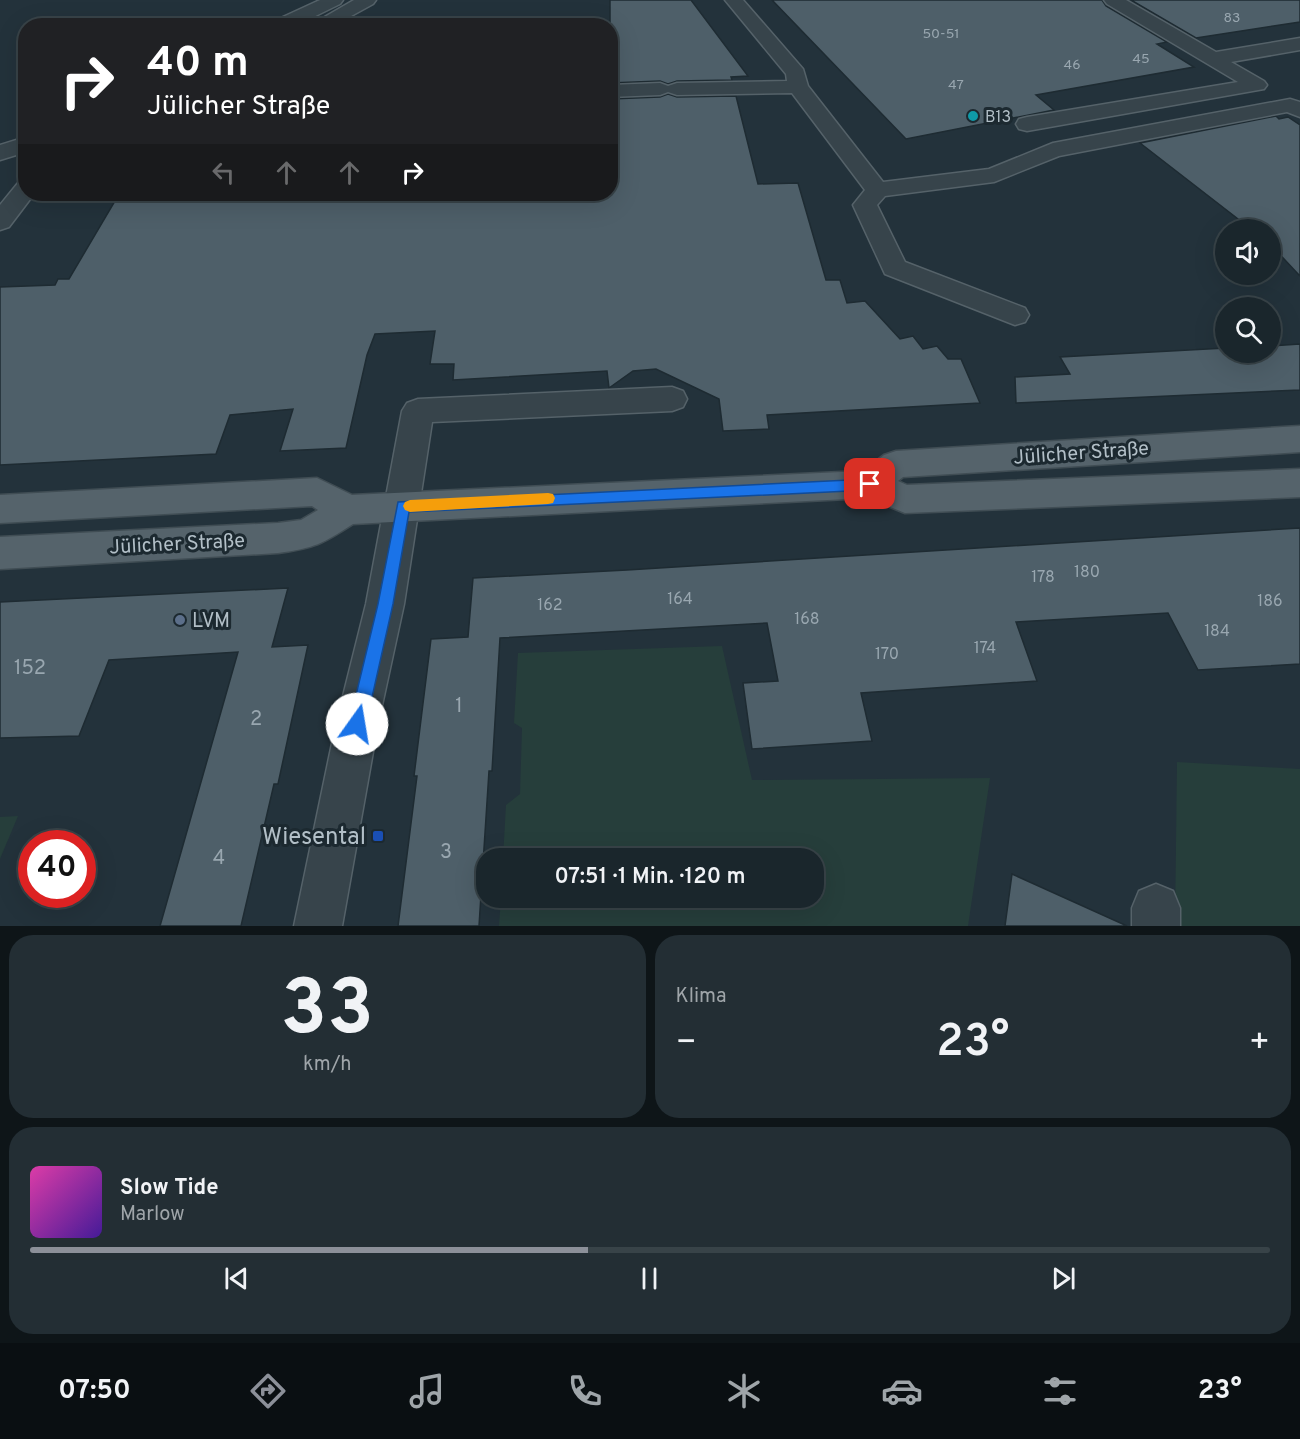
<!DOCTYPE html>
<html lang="de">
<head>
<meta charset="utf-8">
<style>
	:root { --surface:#1a262c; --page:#232e34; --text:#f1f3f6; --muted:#9fa5a9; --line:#384348; --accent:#8c9099 }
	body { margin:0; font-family:Overpass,sans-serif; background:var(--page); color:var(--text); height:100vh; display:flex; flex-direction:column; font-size:22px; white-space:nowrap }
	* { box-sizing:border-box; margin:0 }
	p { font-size:20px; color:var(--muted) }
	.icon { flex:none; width:33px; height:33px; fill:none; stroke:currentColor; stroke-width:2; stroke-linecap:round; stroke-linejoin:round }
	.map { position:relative; height:926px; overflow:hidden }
	.side { display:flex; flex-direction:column; gap:9px; padding:9px; background:#0e1518; flex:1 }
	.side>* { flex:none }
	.guide { position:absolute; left:18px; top:18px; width:600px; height:183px; border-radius:24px; box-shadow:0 6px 24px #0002,0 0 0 2px var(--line); background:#202124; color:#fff; overflow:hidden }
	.controls { position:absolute; left:1215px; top:219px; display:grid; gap:12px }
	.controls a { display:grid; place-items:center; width:66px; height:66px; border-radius:50%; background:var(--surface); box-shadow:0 6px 24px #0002,0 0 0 2px var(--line); font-size:30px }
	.speed { position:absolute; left:18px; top:830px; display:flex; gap:12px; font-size:30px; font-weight:700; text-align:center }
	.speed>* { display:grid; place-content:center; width:78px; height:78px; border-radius:50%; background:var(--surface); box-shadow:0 6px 24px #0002,0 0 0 2px var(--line); line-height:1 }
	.speed .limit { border:9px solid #d22; background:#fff; color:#111 }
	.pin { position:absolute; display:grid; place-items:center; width:51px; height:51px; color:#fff; margin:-26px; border-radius:12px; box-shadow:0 3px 9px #0006 }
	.me { position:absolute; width:66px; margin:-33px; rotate:13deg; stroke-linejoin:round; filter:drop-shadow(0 0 4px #0008) }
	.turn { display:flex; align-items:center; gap:21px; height:126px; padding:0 30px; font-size:27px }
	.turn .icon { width:78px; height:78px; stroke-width:2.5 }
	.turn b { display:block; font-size:42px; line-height:51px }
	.lanes { display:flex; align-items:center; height:57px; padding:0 30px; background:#0003; justify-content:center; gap:30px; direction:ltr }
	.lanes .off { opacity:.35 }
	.big { font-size:45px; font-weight:600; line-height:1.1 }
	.side .tile { flex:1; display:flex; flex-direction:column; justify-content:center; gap:9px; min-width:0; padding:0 21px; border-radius:24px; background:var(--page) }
	.side .dial { align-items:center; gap:0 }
	.dial b { font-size:78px; line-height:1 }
	.song { display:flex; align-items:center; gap:18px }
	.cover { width:72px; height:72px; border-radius:9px; background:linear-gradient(135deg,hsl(320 70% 55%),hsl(260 70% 35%)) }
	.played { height:6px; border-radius:3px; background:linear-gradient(90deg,var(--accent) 45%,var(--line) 45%) }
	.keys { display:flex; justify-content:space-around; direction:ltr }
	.heat { display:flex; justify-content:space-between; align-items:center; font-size:33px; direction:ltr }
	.side .tiles { flex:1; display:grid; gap:9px; grid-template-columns:1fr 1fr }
	.tile:last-child { grid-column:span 2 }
	.trip { position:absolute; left:476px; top:848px; width:348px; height:60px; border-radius:24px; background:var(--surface); box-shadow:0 6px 24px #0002,0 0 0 2px var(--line); font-weight:600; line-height:60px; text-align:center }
	.dock { display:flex; height:96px; justify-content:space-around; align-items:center; background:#0a0f12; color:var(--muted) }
	.dock .icon { width:42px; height:42px }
	.dock .on { color:var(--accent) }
	.dock b { font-size:27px; color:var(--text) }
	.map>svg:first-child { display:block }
	.green { fill:#263e3b }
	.building { fill:#4e5f69; stroke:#1e2b32; stroke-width:1.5 }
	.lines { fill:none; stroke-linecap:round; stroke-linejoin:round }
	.minor-casing { stroke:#556269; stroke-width:3 }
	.major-casing { stroke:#404d54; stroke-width:3 }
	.minor { fill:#37444b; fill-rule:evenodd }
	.major { fill:#55636b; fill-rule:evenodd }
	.route { fill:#1a73e8; stroke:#114b97; stroke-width:1.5 }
	.slow { fill:#f59e0b }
	.culture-dot { fill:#0f9aa8; stroke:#1c2930; stroke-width:2 }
	.service-dot { fill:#5c6f8a; stroke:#1c2930; stroke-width:2 }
	.transit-dot { fill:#1a4fb4; stroke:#1c2930; stroke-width:2 }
	.labels { text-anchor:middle; stroke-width:6; stroke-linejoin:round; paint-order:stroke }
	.far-number-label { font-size:14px; fill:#99a7b0 }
	.far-poi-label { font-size:16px; fill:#b2bfc7; stroke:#1c2930; text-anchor:start }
	.number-label { font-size:16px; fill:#99a7b0 }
	.street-label { font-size:20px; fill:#b2bfc7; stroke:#1c2930 }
	.poi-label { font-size:20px; fill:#b2bfc7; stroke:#1c2930; text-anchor:start }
	.near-number-label { font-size:20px; fill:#99a7b0 }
	.near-poi-label { font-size:24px; fill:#b2bfc7; stroke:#1c2930; text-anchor:end }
</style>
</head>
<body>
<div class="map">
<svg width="1300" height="926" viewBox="0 0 1300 926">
	<rect width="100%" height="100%" fill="#23323b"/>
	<!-- green -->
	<g class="green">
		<path d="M722 646 752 780 990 778 968 926H499L501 897H813V858H503L506 805 520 794 522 728 514 723 518 653Z"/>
		<path d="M1177 762 1300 769V926H1175Z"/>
		<path d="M18 816 0 859V817Z"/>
	</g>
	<!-- building -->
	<g class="building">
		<path d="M610 0H691L748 76 731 77 732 80 677 81 668 84 660 81 610 83Z"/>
		<path d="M772 0H1102L1106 6 1167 42 1157 44 1194 67 1036 95 1054 110 906 139Z"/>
		<path d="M1131 0H1300V22L1196 38Z"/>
		<path d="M668 94 677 97 736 96 758 184 798 183 826 280H840L847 303 865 301 900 339 913 336 923 349 937 346 948 359H961L980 403 767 415 769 429 723 431 719 399 656 369 633 371 609 388 607 371 453 380 454 364H430L435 331 375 334 367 355 346 448 280 451 293 409 230 415 216 454 0 465V287L55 285 58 279H69L119 194H610V99L660 97Z"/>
		<path d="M1276 116 1279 119 1288 117 1300 125V276L1270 244V230L1251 229 1140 143Z"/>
		<path d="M1300 344V390L1016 403 1015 377 1070 374 1060 357 1226 348V352H1270V346Z"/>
		<path d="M1300 528V664L1198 670 1168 613 1016 622 1037 681 861 693 872 741 752 749 743 683 778 681 767 623 500 638 492 771H489L479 926H398L417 776H414L431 639 468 637 473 578 627 570Z"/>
		<path d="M288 588 272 647 308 645 278 784H274L241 926H160L238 652 109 660 79 736 0 738V602Z"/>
		<path d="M1012 874 1127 926H1005Z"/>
	</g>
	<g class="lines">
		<defs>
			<g id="minor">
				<path d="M320 0H343L340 4 295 26H270L272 22Z"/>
				<path d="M354 0H376L373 4 333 26H309Z"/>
				<path d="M725 0H743L803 69 808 86 883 182 989 169 1053 143 1290 99 1300 102V117L1287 112 1059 156 994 182 885 196 877 205 905 262 1025 308 1029 315 1025 322 1015 325 885 274 853 205 865 190 792 93 677 95 668 92 660 95 610 97V85L660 83 668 86 677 83 787 81 786 74Z"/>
				<path d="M1104 0H1126L1216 52 1300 38V50L1231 62 1264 81 1267 85 1264 89 1027 131 1019 129 1016 124 1019 119 1027 117 1238 82 1107 4Z"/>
				<path d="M26 137V152L0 160V145Z"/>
				<path d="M26 181V194H34L9 227 0 230V205L18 183Z"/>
				<path d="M672 387 683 391 687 399 683 407 672 411 432 422 404 604 378 724 342 926H294L336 724 366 604 402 411 407 403 418 399Z"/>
				<path d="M1156 884 1173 891 1180 908V926H1132V908L1139 891Z"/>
			</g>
			<path id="major" d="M1300 426V452L903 477 898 481 907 485 1300 469V497L905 513 868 498 353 524C322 544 315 548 278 553L0 569V537L278 523 301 520 318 510 312 506 0 523V495L317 478 352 495 863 471 884 455 896 451Z"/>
		</defs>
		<!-- minor casing -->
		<use href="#minor" class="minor-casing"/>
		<!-- major casing -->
		<use href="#major" class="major-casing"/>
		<!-- minor -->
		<use href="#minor" class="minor"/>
		<!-- major -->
		<use href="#major" class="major"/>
	</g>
	<!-- route -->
	<path class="route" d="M870 479 875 480 877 484 875 488 870 490 409 512 393 604 366 724 363 730 357 733 351 730 349 724 378 604 398 502Z"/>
	<!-- slow -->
	<path class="slow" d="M548 493 553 494 555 498 553 503 548 504 410 512 405 510 403 506 405 502 410 500Z"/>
	<!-- markers -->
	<circle class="culture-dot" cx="973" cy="116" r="6"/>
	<circle class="service-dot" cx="180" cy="620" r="6"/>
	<rect class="transit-dot" x="372" y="830" width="12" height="12" rx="3"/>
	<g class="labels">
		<!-- far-number labels -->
		<g class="far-number-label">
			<text x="1232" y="22">83</text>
			<text x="941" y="38">50-51</text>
			<text x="1141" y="63">45</text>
			<text x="1072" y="69">46</text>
			<text x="956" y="89">47</text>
		</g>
		<!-- far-poi labels -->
		<g class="far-poi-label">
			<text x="985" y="122">B13</text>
		</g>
		<!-- number labels -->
		<g class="number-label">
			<text x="1087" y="577">180</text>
			<text x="1043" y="582">178</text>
			<text x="680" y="604">164</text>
			<text x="1270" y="606">186</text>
			<text x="550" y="610">162</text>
			<text x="807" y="624">168</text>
			<text x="1217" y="636">184</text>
			<text x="985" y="653">174</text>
			<text x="887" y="659">170</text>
		</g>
		<!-- street labels -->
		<g class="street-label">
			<text transform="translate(1081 452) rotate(-4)" y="7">Jülicher Straße</text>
			<text transform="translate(177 543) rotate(-3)" y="7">Jülicher Straße</text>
		</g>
		<!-- poi labels -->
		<g class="poi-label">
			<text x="192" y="627">LVM</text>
		</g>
		<!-- near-number labels -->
		<g class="near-number-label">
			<text x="30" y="674">152</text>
			<text x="459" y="712">1</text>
			<text x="256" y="725">2</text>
			<text x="446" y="858">3</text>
			<text x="219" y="864">4</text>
		</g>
		<!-- near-poi labels -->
		<g class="near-poi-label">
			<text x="366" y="844">Wiesental</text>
		</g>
	</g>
</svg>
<div class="controls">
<a><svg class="icon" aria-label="sound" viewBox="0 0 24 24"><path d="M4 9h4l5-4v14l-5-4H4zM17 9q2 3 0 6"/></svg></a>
<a><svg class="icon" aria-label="search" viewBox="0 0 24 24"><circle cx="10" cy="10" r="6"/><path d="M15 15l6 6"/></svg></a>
</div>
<div class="speed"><div class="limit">40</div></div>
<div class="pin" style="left:870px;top:484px;background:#d93025"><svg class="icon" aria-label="arrive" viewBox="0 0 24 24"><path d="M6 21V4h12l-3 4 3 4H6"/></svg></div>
<svg class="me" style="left:357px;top:724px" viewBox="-20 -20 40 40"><circle r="19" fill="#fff"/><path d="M0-13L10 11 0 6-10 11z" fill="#1a73e8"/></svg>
<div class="trip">07:51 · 1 Min. · 120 m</div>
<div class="guide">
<div class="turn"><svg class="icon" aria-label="right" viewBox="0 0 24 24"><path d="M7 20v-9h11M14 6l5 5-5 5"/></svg><div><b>40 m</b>Jülicher Straße</div></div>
<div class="lanes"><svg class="icon off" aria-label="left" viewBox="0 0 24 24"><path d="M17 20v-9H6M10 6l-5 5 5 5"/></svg><svg class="icon off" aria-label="ahead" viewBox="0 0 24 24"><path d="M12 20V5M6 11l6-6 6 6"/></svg><svg class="icon off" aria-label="ahead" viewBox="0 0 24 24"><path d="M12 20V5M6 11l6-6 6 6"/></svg><svg class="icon" aria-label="right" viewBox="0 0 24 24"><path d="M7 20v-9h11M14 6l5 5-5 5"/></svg></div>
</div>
</div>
<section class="side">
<div class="tiles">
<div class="tile dial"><b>33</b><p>km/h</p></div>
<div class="tile"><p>Klima</p>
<div class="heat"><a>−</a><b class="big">23°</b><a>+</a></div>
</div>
<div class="tile">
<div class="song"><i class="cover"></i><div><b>Slow Tide</b><p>Marlow</p></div></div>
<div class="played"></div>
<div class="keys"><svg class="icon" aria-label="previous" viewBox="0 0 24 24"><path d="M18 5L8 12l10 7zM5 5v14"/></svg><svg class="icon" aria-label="pause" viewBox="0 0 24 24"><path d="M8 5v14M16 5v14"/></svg><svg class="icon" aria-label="next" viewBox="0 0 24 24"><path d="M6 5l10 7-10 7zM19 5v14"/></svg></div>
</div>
</div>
</section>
<nav class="dock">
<b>07:50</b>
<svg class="icon on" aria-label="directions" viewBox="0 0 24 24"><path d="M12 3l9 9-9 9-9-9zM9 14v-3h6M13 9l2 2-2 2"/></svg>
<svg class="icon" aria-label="music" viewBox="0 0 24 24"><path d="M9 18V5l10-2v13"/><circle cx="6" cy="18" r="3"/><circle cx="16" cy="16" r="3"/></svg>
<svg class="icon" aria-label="phone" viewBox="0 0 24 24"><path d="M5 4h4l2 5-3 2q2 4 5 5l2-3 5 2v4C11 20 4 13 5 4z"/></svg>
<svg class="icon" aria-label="climate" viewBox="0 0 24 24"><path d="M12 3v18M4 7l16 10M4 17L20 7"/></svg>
<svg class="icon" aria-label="car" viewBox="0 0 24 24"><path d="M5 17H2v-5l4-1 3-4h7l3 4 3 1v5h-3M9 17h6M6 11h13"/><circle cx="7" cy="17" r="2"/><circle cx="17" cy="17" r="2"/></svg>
<svg class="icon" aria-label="filters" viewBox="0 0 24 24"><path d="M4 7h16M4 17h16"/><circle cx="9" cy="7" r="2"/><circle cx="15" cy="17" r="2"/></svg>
<b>23°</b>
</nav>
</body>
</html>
